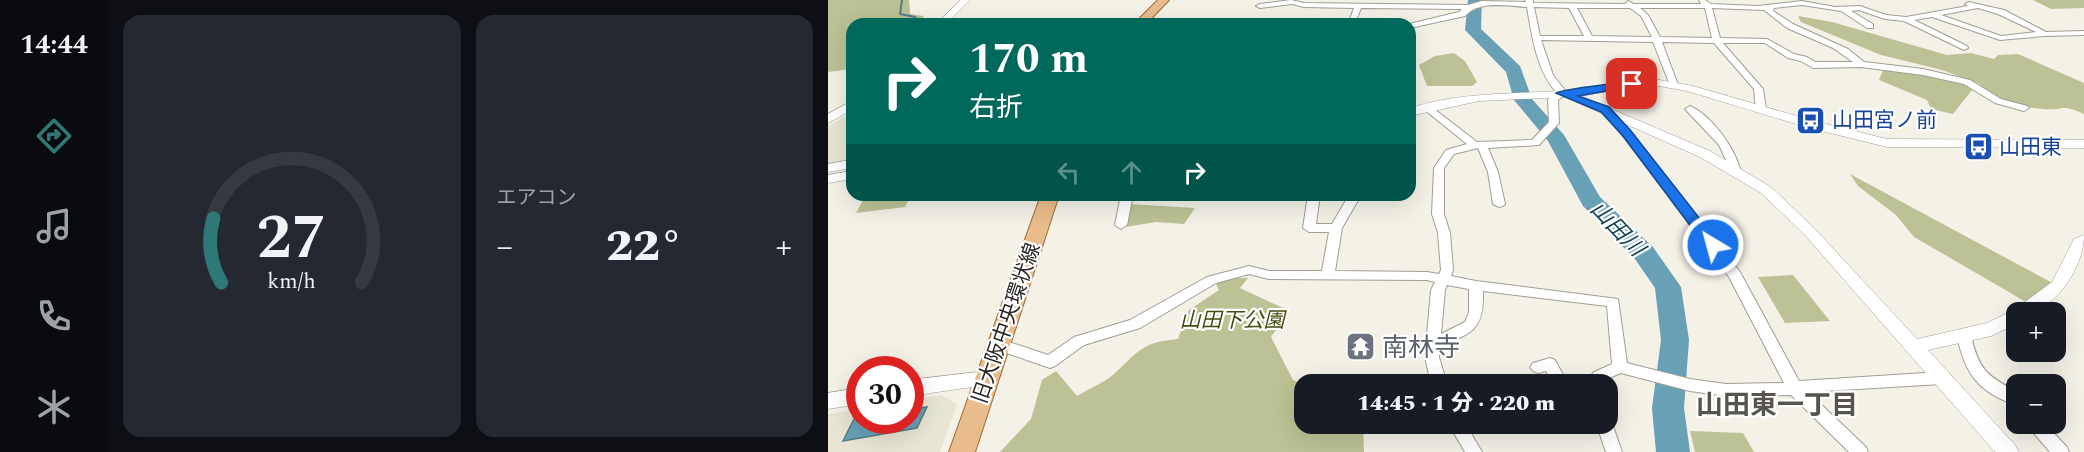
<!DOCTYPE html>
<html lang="ja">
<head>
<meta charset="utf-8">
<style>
	:root { --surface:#171b24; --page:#242831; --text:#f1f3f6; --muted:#9ea1a6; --line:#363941; --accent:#2e7877 }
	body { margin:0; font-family:Spectral,"Noto Sans JP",serif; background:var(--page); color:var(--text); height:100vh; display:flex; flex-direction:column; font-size:22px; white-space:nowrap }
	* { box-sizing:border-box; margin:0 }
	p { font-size:20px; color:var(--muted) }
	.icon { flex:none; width:33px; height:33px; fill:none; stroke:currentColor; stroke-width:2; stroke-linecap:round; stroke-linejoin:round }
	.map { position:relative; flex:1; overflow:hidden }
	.details { display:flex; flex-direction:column; gap:15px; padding:15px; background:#0d0f14; width:720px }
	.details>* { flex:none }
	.guide { position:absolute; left:18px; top:18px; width:570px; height:183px; border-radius:18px; box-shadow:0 6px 24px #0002; background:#00695c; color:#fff; overflow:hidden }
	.buttons { position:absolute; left:1178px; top:302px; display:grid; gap:12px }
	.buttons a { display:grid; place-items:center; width:60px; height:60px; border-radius:12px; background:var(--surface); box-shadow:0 6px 24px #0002; font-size:30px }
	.speed { position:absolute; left:18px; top:356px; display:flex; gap:12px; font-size:30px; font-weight:700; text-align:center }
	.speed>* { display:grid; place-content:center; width:78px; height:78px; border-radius:50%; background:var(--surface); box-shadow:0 6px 24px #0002; line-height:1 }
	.speed .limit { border:9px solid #d22; background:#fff; color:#111 }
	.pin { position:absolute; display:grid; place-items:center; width:51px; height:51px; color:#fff; margin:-26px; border-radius:12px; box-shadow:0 3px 9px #0006 }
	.me { position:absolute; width:66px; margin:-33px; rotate:323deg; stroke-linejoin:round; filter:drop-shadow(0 0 4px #0008) }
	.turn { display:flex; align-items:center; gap:21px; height:126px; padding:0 24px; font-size:27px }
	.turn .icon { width:78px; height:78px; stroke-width:2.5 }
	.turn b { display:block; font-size:42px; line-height:51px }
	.lanes { display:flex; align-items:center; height:57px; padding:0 24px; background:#0003; justify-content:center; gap:30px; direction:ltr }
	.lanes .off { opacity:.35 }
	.big { font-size:45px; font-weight:800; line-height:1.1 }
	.details .widget { flex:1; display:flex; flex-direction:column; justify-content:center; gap:9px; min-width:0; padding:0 21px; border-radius:18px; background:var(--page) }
	.details .dial { align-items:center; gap:0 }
	.dial svg { height:156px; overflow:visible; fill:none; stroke:var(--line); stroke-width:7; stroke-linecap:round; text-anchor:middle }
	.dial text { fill:var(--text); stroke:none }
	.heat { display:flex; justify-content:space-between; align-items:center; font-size:33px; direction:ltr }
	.details .tiles { flex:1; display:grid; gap:15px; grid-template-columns:repeat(2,1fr) }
	.trip { position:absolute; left:466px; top:374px; width:324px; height:60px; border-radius:18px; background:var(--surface); box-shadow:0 6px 24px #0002; font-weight:800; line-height:60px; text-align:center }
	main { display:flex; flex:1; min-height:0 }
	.tabs { display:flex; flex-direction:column; width:108px; justify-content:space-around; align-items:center; background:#090b0e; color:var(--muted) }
	.tabs .icon { width:42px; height:42px }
	.tabs .on { color:var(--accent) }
	.tabs b { font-size:27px; color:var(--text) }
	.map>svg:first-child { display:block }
	.built { fill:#e9e5d4 }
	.green { fill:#bcc295 }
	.water { fill:#68a1b6; stroke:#547c8a; stroke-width:1.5 }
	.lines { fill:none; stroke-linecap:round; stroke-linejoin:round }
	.stream { stroke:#547c8a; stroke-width:2 }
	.river { fill:#68a1b6; fill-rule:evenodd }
	.minor-casing { stroke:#a09e95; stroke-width:2 }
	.tertiary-casing { stroke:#a09e95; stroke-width:1 }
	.primary-casing { stroke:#9c6a36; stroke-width:2 }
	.minor { fill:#fff; fill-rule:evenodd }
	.tertiary { fill:#fff; fill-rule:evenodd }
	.primary { fill:#e9bc8d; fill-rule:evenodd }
	.route { fill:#1a73e8; stroke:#114b97; stroke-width:1.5 }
	.labels { text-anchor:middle; stroke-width:4.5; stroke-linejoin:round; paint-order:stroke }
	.transit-label { font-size:21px; fill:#164399; stroke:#fff; text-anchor:start }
	.park-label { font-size:21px; font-style:italic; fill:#464b13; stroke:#fff }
	.street-label { font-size:21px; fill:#272623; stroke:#fff }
	.water-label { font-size:22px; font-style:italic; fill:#104252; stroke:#fff }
	.near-worship-label { font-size:26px; fill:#5b616d; stroke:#fff; text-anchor:start }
	.near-neighbourhood-label { font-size:27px; font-weight:bold; fill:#56544c; stroke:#fff }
</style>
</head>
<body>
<main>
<nav class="tabs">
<b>14:44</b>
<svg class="icon on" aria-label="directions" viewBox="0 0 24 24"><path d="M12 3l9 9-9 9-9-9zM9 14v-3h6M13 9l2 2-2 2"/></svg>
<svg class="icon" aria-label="music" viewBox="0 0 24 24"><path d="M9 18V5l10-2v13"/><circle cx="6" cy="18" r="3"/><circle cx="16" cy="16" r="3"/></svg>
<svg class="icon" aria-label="phone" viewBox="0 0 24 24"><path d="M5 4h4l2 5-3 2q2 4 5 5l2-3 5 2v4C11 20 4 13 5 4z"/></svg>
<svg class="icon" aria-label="climate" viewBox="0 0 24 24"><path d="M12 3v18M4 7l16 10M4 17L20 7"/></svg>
</nav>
<section class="details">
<div class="tiles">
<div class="widget dial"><svg viewBox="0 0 100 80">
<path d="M14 69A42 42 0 1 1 86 69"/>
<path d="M14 69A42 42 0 0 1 10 36" stroke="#2e7877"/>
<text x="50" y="56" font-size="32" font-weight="700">27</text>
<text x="50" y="72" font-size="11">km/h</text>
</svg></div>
<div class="widget"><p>エアコン</p>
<div class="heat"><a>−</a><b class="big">22°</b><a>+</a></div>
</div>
</div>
</section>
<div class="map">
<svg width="1256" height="452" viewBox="0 0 1256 452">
	<rect width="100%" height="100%" fill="#f4f1e7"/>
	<!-- built -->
	<g class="built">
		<path d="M24 113V160L0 164V126Z"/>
		<path d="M114 395 129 405 112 452H0V414L31 409 32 420H82L83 400Z"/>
	</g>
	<!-- green -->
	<g class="green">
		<path d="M0 0H81L82 14 95 16 99 24H24V69L0 72Z"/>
		<path d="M1205 0H1256V8L1223 9Z"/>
		<path d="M970 16 1004 22 1119 55 1143 53 1166 59 1170 55 1190 54 1256 83V114C1232 103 1237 111 1215 109 1193 107 1173 103 1154 94L1152 84 1114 70 1053 55 973 22Z"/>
		<path d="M626 53 637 61 649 82 644 86H599L591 65 607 56Z"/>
		<path d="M1056 68 1133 81 1144 90 1125 114 1103 109 1099 100 1051 80Z"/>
		<path d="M1022 174 1230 286 1205 306 1086 237 1068 215 1030 186Z"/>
		<path d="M38 195H83L77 207 28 213Z"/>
		<path d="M301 204 367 208 356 224 328 222 297 227Z"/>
		<path d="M965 275 1002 321 957 323 930 277Z"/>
		<path d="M395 278H420L412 288 455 308 447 316 454 322 443 337 465 380 477 385V423H535L536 452H172L203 419 214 380 228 371 249 396C260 389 276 383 286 374 311 351 314 342 350 339L361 310 391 290 388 284Z"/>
		<path d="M862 431 915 433 926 452H867Z"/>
	</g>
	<!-- water -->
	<path class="water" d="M99 407 89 428 15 441 26 419 82 420 83 409Z"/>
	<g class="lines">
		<!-- stream -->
		<path class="stream" d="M74 0 72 14 87 17 92 24"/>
		<!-- river -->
		<path class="river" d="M640 0H654L653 29 692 66 704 99 736 135 772 197 825 247 853 287 861 340 856 408 862 452H828L824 408 833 340 827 288 807 259 755 206 720 141 686 100 678 72 637 30Z"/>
		<defs>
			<g id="minor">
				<path d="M463 0 476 3 640 5 654 1 698 2 697 0H705V3L797 4 800 1 806 4H873L871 0H877L883 4 930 6 974 1 1007 7 1032 6 1058 15 1078 17 1140 6 1137 4 1141 2 1176 10 1218 32 1256 31V35L1216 36 1172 40 1104 17 1086 20 1139 46 1140 48 1136 50 1076 21 1057 19 1031 10 1023 11 1045 24V28H1039L1013 11 974 5 946 8 945 11 965 24 1020 49 1036 62 1095 69 1142 80 1173 99 1199 106 1201 108 1196 111 1167 103 1136 84 1095 75 1033 67 985 68 973 61 960 58 937 43H895L935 89 938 109 933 112 928 109 926 89 886 43 834 42 850 85 846 88 842 85 825 42 713 40 725 75 739 93 730 100 731 123 711 145 660 148 670 172 677 204 675 206 671 207 665 204 660 172 650 148 626 154 616 168V214L622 233 625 270 623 276 648 281 790 299 799 363 862 379 898 384 956 383 901 277 795 136 772 109 777 106 780 107 803 132 912 272 971 381 1113 372 1118 374 1121 378 1118 382 1113 384 980 392 1038 447 1040 452H1021L963 395 898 396 862 391 793 373 776 380 773 384H756L766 372 784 364 779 306 655 291C656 329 645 334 612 345L611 357 619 384H603L597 357 603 290 607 282 599 280 441 279 421 274 388 283 312 328 256 345 227 366 222 368 164 348 162 344 164 340 169 338 220 355 246 337 302 320 379 277 421 266 441 271H494L501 232H481L475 228 480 195H492L488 224H504L521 195H533L514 228 507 271 599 272 611 274 613 270 610 233 604 214 606 168 618 150 639 144 593 107 595 105H601L649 142 704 140 721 122 720 99 729 93C708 70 704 36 699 7 679 6 651 0 637 16L582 28 581 24 631 12 634 9 533 8C529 19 528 24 516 24L522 19 526 8 476 7 464 4 432 8 428 6 432 4ZM706 7 741 8 756 36H712ZM749 8H802L813 16 824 37 764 36ZM812 8H877L884 38 832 37 820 15ZM884 8 936 10 959 28 1005 48 1025 62H987L979 57 966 54 939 39 892 38ZM1150 8 1170 14 1208 32 1173 36 1113 15ZM619 285 641 289V312L637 322 613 334 617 290Z"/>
				<path d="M310 21 372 22 376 24H310Z"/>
				<path d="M862 106C883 115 907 148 912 169L911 171H903L891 145 857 109Z"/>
				<path d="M293 195H305L299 225 293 229 287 225Z"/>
				<path d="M1136 330 1141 331 1143 335C1150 368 1158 376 1188 391V405C1151 393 1136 373 1129 335L1131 331Z"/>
				<path d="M722 358 727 360 740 384H724L718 371 710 373 705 371 702 367 705 363Z"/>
				<path d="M780 418 784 423 794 452H778L768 423H780Z"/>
				<path d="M620 423H637L654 452H637Z"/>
				<path d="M1197 423H1216L1239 447 1241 452H1222Z"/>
			</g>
			<g id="tertiary">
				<path d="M133 0H142L118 24H108Z"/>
				<path d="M831 80 865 86 986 121 1059 139 1256 140V148L1059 147 978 127 859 91 831 86 804 87 753 96 882 151 943 187 986 228 1089 339 1159 323 1186 310 1224 282 1246 239 1256 235C1256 263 1234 300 1207 311 1202 313 1194 312 1188 312V324L1163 336 1100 350 1187 445 1191 452H1167L976 234 933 193 872 157 737 97 651 101 582 116V108C639 90 699 95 757 89 782 86 806 81 831 80Z"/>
				<path d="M24 101V110L0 123V114Z"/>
				<path d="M24 160V168L0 172V164Z"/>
				<path d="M24 171V179L0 183V175Z"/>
				<path d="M158 371 165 374 168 379 165 384 82 396V380Z"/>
				<path d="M32 388V404L0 409V393Z"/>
			</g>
			<g id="primary">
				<path d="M330 0H341L318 24H306Z"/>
				<path d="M213 195H231L147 452H121Z"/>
			</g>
		</defs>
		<!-- minor casing -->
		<use href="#minor" class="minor-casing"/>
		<!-- tertiary casing -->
		<use href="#tertiary" class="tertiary-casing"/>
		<!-- primary casing -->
		<use href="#primary" class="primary-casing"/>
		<!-- minor -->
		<use href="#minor" class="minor"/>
		<!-- tertiary -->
		<use href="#tertiary" class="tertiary"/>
		<!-- primary -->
		<use href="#primary" class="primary"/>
	</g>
	<!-- route -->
	<path class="route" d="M804 81 809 84 807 86 750 96 781 107 803 131 890 242V249H880L795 136 773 112 728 93C734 89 791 83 804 81Z"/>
	<!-- icons -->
	<defs>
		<symbol id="bus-square" viewBox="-11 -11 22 22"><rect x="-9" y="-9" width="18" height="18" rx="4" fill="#1a4fb4" stroke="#fff"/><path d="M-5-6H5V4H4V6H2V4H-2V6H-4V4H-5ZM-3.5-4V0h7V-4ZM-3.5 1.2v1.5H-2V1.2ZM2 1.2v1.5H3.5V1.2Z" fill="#fff"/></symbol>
		<symbol id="temple-square" viewBox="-11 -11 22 22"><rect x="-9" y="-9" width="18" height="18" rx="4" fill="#6b7280" stroke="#fff"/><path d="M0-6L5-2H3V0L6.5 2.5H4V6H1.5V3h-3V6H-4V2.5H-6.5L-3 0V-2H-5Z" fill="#fff"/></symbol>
	</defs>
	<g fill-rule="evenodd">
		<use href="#bus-square" x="966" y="104" width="33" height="33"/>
		<use href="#bus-square" x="1134" y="130" width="33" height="33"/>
		<use href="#temple-square" x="516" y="330" width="33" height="33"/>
	</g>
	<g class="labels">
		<!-- transit labels -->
		<g class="transit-label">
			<text x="1004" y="127">山田宮ノ前</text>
			<text x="1171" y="154">山田東</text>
		</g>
		<!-- park labels -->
		<g class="park-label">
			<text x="404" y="327">山田下公園</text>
		</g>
		<!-- street labels -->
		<g class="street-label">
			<text transform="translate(178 323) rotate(-71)" y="7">旧大阪中央環状線</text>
		</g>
		<!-- water labels -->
		<g class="water-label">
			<text transform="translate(790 228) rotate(46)" y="8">山田川</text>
		</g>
		<!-- near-worship labels -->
		<g class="near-worship-label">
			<text x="554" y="356">南林寺</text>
		</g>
		<!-- near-neighbourhood labels -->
		<g class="near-neighbourhood-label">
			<text x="949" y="414">山田東一丁目</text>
		</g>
	</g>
</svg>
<div class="buttons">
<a>+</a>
<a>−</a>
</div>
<div class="speed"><div class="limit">30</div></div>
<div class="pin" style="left:804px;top:84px;background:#d93025"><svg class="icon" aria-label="arrive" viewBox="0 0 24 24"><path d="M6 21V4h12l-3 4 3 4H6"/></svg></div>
<svg class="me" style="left:885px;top:245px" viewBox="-20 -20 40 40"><circle r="17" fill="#1a73e8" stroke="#fff" stroke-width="3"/><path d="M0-11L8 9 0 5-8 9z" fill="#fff"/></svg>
<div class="trip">14:45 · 1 分 · 220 m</div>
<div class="guide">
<div class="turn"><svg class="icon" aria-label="right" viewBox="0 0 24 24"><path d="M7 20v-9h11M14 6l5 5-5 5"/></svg><div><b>170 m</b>右折</div></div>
<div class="lanes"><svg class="icon off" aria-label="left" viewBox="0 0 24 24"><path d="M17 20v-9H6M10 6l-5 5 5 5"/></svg><svg class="icon off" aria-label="ahead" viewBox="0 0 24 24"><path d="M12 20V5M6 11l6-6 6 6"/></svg><svg class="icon" aria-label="right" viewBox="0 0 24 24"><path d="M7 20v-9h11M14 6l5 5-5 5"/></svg></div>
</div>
</div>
</main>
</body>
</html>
